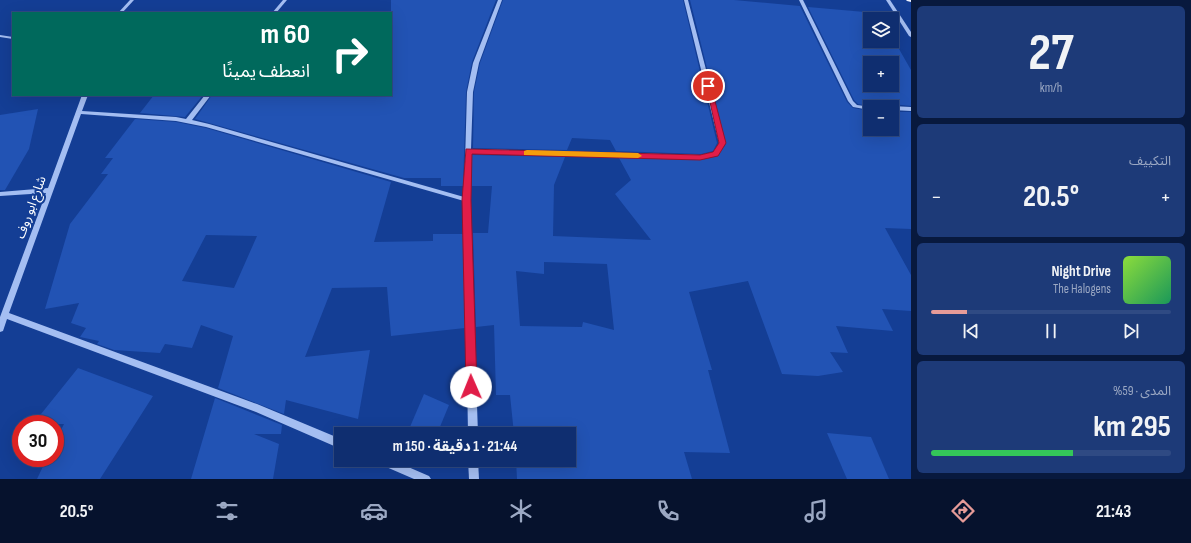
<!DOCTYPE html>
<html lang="ar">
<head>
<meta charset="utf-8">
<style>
	:root { --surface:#0f2e70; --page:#1d3a78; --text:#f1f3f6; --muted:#9ba8c3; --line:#2f4a83; --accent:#e69b98 }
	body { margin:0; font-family:"Sofia Sans Condensed","Noto Sans Arabic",sans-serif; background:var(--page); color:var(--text); direction:rtl; height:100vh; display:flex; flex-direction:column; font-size:15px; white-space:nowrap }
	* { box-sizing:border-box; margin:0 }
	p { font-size:13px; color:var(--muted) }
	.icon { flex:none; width:22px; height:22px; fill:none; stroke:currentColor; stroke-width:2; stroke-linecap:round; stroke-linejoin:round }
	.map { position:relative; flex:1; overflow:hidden; direction:ltr }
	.sheet { display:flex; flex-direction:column; gap:6px; padding:6px; background:#08193e; width:280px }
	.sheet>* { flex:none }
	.guide { position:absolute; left:12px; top:12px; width:380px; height:84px; border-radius:0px; box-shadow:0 4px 16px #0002,0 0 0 1px var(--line); direction:rtl; background:#00695c; color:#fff; overflow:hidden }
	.buttons { position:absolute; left:863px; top:12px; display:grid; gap:8px }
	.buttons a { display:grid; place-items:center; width:36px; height:36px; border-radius:0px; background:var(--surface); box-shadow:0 4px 16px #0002,0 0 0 1px var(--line); font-size:20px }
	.speed { position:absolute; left:12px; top:415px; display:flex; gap:8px; font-size:20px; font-weight:700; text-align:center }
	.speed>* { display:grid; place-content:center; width:52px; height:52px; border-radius:50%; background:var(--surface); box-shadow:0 4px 16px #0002,0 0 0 1px var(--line); line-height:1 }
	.speed .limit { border:6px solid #d22; background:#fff; color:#111 }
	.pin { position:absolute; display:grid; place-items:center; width:34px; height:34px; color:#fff; margin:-17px; border:2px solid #fff; border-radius:50%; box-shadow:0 1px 4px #0007 }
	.me { position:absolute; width:44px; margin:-22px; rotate:359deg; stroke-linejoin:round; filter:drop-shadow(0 0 3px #0008) }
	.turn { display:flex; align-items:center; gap:14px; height:84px; padding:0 16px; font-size:18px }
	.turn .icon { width:52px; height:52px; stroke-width:2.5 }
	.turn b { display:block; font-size:28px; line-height:34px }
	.big { font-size:30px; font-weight:700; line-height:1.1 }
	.sheet .widget { flex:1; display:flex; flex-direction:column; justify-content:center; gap:6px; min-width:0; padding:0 14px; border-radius:6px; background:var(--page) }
	.sheet .dial { align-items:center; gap:0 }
	.dial b { font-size:52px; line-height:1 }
	.song { display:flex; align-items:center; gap:12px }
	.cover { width:48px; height:48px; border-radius:6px; background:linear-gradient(135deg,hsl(90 70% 55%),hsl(150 70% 35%)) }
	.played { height:4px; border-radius:2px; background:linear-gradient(90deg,var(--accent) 15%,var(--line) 15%) }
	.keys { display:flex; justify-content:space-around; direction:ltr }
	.heat { display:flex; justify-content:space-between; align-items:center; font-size:22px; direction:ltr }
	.charge { height:6px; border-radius:3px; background:linear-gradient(90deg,#34c759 59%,var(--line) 0) }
	.trip { position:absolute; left:334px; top:427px; width:242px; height:40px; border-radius:0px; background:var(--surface); box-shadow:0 4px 16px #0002,0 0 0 1px var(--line); font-weight:700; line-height:40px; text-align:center; direction:rtl }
	.dock { display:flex; height:64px; justify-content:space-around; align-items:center; background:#06122d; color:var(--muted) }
	.dock .icon { width:28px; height:28px }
	.dock .selected { color:var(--accent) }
	.dock b { font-size:18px; color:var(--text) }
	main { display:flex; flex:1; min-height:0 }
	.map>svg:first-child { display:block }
	.building { fill:#2253b4; fill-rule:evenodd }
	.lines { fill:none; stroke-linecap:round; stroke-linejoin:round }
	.minor { fill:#a4bef2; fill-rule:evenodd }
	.major { fill:#eff3ff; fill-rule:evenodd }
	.route { fill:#e11d48; stroke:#92132f }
	.slow { fill:#f59e0b }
	.labels { text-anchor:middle; stroke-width:4; stroke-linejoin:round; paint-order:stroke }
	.street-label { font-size:13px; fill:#fff; stroke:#143e95 }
</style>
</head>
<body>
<main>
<section class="sheet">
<div class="widget dial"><b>27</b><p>km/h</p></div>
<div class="widget"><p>التكييف</p>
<div class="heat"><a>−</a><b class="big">20.5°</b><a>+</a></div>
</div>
<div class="widget">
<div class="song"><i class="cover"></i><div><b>Night Drive</b><p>The Halogens</p></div></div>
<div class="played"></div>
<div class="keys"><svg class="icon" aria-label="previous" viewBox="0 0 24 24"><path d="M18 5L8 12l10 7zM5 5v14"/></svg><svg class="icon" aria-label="pause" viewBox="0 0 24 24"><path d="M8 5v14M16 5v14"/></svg><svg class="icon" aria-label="next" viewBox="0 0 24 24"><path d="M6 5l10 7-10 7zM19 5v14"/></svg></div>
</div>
<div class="widget"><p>المدى · 59%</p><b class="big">295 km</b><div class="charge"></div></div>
</section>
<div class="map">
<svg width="911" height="479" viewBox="0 0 911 479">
	<rect width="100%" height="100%" fill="#143e95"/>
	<!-- building -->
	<g class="building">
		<path d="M391 0H496L472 62 466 92 463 186H441V178H404L195 119 212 95H391Z"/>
		<path d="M503 0H683L717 143 713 151 701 154 616 151 610 140 572 138 567 150 473 148 474 92 480 63Z"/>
		<path d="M690 0H734L800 6 847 102 853 108 870 111V129H892V112H911V229L885 228 911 275V311L882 309 893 331 836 326 848 353 830 352 843 372 818 376 782 374 748 281 689 292 712 370H708L730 453 684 452 692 479H517L516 460H569V434H514L510 395H496L494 325 476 327 473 233H488L492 186H472V155L565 157 554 185 553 236 651 240 615 194 631 180 619 158 701 160 718 156 726 144ZM544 262 607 264 614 330 583 322 582 327 520 326 516 271 544 274Z"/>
		<path d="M808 7 876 13 880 19H870V41H892V38L895 42 911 70V106L892 104 889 107H873L858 104 854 100ZM870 63H892V85H870Z"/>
		<path d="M154 95H203L185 117 140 113Z"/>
		<path d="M38 109 29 149 5 190H0V115Z"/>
		<path d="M135 119 176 122 206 128 391 182 374 242 433 241V234H463L465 328 391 336 387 287 332 288 305 357 370 350 358 419 286 400 284 414 218 388 233 336 201 325 192 348 165 344 160 353 114 350 97 344 99 341 80 337 86 328 71 323 79 303 45 309 70 224 108 174H101L113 158H105ZM206 235 257 236 234 288 182 281Z"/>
		<path d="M78 368 153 396 100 479H37L47 458H55V442L64 424H33Z"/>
		<path d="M424 394 449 405 437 434H407Z"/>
		<path d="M215 398 282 425 281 434H254L279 444 273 479H191Z"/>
		<path d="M827 433 871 437 889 479H847Z"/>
	</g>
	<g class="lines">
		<!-- minor -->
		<g class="minor">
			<path d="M130 0H134L122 13H118Z"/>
			<path d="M283 0H287L276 13H272Z"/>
			<path d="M498 0H502L479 63 473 92 471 149 701 155 714 152 719 143 684 0H688L725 143 718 155 701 159 471 153 470 200 478 434H468L464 201 206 127 176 121 81 114 9 313 257 404 341 439V449L256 412 7 319 3 331 0 332V317L46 193 0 196V192L48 188 82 95H88L82 111 176 117 186 119 205 95H211L192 120 209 124 464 197 467 92 473 63Z"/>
			<path d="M799 0H803L853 101 857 105 872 107H870V110L853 107 848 101Z"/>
			<path d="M886 0H890L911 32V37L909 36Z"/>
			<path d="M0 35 13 37V39L0 37Z"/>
			<path d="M892 106 911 107V111L892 110V107H890Z"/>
			<path d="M375 460H392L429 476 431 479H414L377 463Z"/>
			<path d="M468 460H478L479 479H469Z"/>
		</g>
		<!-- major -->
		<path class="major" d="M906 0H911V2L907 1Z"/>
	</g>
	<!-- route -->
	<path class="route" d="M706 84 711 86 726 143 718 156 700 160 472 154 471 200 477 387 475 391 471 393 467 391 466 387 462 200 466 149 700 155 713 152 719 143Z"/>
	<!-- slow -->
	<path class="slow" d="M527 150 638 153 642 156 638 158 524 155V151Z"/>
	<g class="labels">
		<!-- street labels -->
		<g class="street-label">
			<text transform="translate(30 207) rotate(-70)" y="5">شارع ابو روف</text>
		</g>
	</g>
</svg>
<div class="buttons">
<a><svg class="icon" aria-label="layers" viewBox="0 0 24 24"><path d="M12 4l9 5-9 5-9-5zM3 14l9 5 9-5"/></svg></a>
<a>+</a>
<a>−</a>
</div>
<div class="speed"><div class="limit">30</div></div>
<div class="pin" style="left:708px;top:86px;background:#d93025"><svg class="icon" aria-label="arrive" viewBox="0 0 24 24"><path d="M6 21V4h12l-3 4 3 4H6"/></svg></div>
<svg class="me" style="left:471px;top:387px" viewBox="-20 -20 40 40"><circle r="19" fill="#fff"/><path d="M0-13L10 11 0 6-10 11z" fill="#e11d48"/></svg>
<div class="trip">21:44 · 1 دقيقة · 150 m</div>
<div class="guide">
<div class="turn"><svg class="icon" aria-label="right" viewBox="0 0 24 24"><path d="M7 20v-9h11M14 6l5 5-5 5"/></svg><div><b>60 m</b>انعطف يمينًا</div></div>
</div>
</div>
</main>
<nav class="dock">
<b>21:43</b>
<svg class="icon selected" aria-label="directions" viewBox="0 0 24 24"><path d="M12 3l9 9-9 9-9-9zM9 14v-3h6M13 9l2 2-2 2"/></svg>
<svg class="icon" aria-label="music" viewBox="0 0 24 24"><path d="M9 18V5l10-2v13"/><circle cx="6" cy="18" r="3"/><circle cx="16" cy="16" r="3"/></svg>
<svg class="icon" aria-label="phone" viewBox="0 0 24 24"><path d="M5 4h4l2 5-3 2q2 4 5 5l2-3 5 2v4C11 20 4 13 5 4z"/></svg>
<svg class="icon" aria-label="climate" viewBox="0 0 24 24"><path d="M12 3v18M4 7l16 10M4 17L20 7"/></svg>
<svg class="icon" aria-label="car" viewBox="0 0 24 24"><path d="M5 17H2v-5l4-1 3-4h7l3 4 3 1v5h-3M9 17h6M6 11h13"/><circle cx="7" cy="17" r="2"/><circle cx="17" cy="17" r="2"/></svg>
<svg class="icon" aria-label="filters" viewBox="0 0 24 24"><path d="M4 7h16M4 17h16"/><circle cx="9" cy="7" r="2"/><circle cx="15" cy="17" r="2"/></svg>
<b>20.5°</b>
</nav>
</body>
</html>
